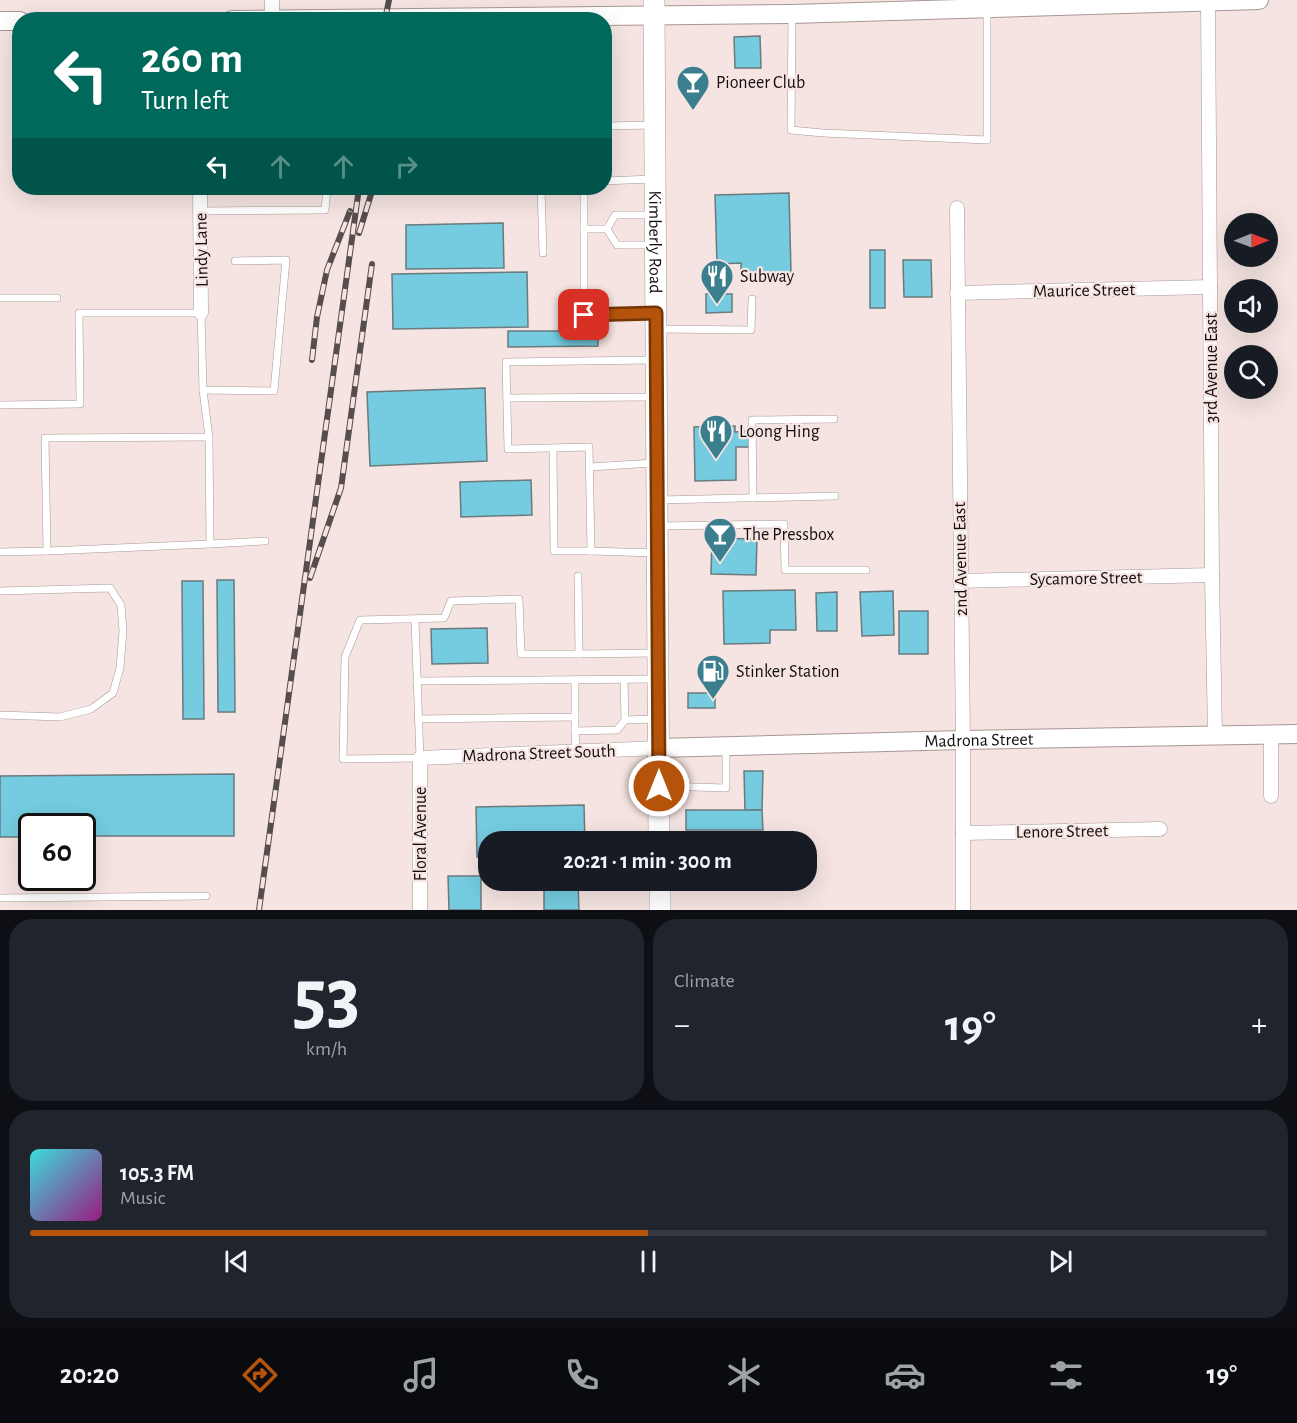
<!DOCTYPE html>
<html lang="en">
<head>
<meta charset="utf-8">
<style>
	:root { --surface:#171b24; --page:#20242c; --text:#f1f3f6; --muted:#9ea1a6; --line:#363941; --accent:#b45309 }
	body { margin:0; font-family:"Alegreya Sans",sans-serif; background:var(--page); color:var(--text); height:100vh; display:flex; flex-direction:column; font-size:22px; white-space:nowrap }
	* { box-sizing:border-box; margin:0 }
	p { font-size:20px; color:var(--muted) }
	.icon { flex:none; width:33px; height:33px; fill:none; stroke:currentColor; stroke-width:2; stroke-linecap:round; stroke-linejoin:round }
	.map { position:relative; height:910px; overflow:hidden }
	.panel { display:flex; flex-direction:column; gap:9px; padding:9px; background:#0d0f14; flex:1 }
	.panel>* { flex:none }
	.hud { position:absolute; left:12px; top:12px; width:600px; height:183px; border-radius:24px; box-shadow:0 6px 24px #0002; background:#00695c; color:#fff; overflow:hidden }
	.needle { width:39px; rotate:89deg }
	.buttons { position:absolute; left:1224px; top:213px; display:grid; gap:12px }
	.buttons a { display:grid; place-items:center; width:54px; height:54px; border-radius:50%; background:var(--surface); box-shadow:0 6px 24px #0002; font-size:30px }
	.speed { position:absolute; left:18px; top:813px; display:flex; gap:12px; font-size:30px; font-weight:700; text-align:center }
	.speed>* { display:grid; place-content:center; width:78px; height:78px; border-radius:50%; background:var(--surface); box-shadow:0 6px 24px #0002; line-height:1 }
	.speed .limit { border:3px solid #111; border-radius:9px; background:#fff; color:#111 }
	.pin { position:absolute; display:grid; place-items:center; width:51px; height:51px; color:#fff; margin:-26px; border-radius:12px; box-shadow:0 3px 9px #0006 }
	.me { position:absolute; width:66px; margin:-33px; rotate:0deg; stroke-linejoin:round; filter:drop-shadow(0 0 4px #0008) }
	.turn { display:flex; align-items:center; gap:21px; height:126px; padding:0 30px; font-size:27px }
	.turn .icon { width:78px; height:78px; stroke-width:2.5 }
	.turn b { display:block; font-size:42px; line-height:51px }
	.lanes { display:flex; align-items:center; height:57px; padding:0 30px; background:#0003; justify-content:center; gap:30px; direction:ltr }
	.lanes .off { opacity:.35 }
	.big { font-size:45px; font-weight:700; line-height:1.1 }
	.panel .tile { flex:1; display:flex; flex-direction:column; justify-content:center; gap:9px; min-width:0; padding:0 21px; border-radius:24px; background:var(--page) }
	.panel .dial { align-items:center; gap:0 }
	.dial b { font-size:78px; line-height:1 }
	.song { display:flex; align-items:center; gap:18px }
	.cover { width:72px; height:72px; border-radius:9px; background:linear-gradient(135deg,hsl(180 70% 55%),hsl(310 70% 35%)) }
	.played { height:6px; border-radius:3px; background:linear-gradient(90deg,var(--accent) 50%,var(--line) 50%) }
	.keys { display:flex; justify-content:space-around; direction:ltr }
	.heat { display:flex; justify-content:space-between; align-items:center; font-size:33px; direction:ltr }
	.panel .tiles { flex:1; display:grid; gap:9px; grid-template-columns:1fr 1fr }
	.tile:last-child { grid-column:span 2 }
	.trip { position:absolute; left:478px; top:831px; width:339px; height:60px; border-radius:24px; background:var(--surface); box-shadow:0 6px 24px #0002; font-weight:700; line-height:60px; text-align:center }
	.dock { display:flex; height:96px; justify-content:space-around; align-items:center; background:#090b0e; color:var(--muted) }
	.dock .icon { width:42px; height:42px }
	.dock .on { color:var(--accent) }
	.dock b { font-size:27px; color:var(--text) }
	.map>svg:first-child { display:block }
	.building { fill:#75cce0; stroke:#6a7a7d; stroke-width:1.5 }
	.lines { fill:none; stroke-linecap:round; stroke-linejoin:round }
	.lane-casing { stroke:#a79794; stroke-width:8 }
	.street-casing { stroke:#a79794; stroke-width:15 }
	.secondary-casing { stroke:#a79794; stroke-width:20 }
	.primary-casing { stroke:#a79794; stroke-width:22 }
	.lane { stroke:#fff; stroke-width:7 }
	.street { stroke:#fff; stroke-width:14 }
	.secondary { stroke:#fff; stroke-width:18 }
	.primary { stroke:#fff; stroke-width:21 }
	.rail-casing { stroke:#564d4c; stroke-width:6 }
	.rail { stroke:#f5e4e1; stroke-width:4; stroke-dasharray:11; stroke-linecap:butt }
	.route-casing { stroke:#753606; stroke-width:15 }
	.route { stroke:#b45309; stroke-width:10 }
	.labels { text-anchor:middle; stroke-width:4.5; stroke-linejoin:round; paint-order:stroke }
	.poi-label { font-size:18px; fill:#130e0d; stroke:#f5e4e1; text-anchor:start }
	.street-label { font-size:18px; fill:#130e0d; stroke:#f5e4e1 }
</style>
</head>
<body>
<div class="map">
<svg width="1297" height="910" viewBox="0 0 1297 910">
	<rect width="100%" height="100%" fill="#f5e4e1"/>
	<!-- building -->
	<g class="building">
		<path d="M760 36 761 68H735L734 37Z"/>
		<path d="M789 193 791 273 741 274V263L717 264 715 195Z"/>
		<path d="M503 223 504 268 406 269V225Z"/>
		<rect x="870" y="250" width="15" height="58"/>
		<path d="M903 260H931L932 297H904Z"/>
		<path d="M527 272 528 327 393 329 392 274Z"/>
		<path d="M706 294H732V312L706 313Z"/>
		<path d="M508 331H598V346L508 347Z"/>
		<path d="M485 388 487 461 370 466 367 392Z"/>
		<path d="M735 426V432L749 431 750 447H736V480L695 481 694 427Z"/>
		<path d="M531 480 532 515 461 517 460 482Z"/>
		<path d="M712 538 757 539 756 575 711 574Z"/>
		<path d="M217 580H234L235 712H218Z"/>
		<path d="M182 581H203L204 719H183Z"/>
		<path d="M795 590 796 630H770V643L724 644 723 591Z"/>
		<path d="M893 591 894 635 862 636 860 592Z"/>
		<path d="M837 592V631H817L816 593Z"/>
		<rect x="899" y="611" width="29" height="43"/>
		<path d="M487 628 488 663 432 664 431 629Z"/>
		<rect x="688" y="693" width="27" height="15"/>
		<path d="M744 771H763L762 810H745Z"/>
		<path d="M234 774V836H82V826H32V837H0V776Z"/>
		<path d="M584 805 585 842H489V857H477L476 807Z"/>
		<path d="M686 810H762L763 830H686Z"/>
		<rect x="686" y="834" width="58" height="8"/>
		<path d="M448 876H481V910H449Z"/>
		<path d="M544 880H578L579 910H544Z"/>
	</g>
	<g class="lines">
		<defs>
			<g id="lane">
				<path d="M792 16 791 130 823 133 987 140V8"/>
				<path d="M604 72 605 126 652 125"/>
				<path d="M604 181 652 179"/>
				<path d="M541 188 543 253"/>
				<path d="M584 188V315L655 313"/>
				<path d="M200 211 325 210 327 188"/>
				<path d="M652 215H615L607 229 617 245H654"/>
				<path d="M584 229H607"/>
				<path d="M0 298H57"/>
				<path d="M658 329 751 330 752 299"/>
				<path d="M653 360 506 362 508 449 589 447 591 551 656 553"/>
				<path d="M203 390 209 437 210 544 265 541"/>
				<path d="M507 398 654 397"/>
				<path d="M0 405 80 404 79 313H201L203 390 274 391 286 260 235 261"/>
				<path d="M553 448 554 551H591"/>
				<path d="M590 467 653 463"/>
				<path d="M753 498 752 420 834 419"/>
				<path d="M660 500 835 496"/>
				<path d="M660 526 784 524 785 570H866"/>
				<path d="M47 551 210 544"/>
				<path d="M0 552 47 551 45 438 209 437"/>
				<path d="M578 576 579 654 656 653"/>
				<path d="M0 591 110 588 121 605 123 631 120 668 113 693 91 709 60 717 0 715"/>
				<path d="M415 619 420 758 343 759 345 657 360 620 444 618 451 601 519 599 521 654H579"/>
				<path d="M417 681 655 679"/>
				<path d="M575 717V731L617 730 625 720 624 680"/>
				<path d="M418 719 575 717V680"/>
				<path d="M625 720 655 719"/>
				<path d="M575 731 576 752"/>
				<path d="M661 786 726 788V747"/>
				<path d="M0 898 206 896"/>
			</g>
			<g id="street">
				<path d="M1208 0 1212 575 1215 735"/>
				<path d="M272 19V0"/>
				<path d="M200 188 201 313"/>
				<path d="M957 208 963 740V910"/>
				<path d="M957 293 1210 287"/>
				<path d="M960 581 1212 575"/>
				<path d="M1271 735V796"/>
				<path d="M963 833 1160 829"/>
				<path d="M420 910V758L659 748"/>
			</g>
			<g id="secondary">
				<path d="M232 20 792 14 1259 0"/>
				<path d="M0 21H20"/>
				<path id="s1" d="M659 748 963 740 1297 734"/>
			</g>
			<g id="primary">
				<path id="s2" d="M654 0 659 842"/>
				<path d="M660 880V910"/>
			</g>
		</defs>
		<!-- lane casing -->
		<use href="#lane" class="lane-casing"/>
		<!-- street casing -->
		<use href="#street" class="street-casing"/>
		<!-- secondary casing -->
		<use href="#secondary" class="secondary-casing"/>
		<!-- primary casing -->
		<use href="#primary" class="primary-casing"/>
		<!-- lane -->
		<use href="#lane" class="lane"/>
		<!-- street -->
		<use href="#street" class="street"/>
		<!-- secondary -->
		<use href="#secondary" class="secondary"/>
		<!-- primary -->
		<use href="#primary" class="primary"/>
		<defs>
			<g id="rail">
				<path d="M385 20 389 0"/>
				<path d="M359 233 373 188"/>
				<path d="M312 360 317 317 327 270 350 211"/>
				<path d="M310 578 341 488 372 264"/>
				<path d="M259 910 359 188"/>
			</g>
		</defs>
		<!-- rail casing -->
		<use href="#rail" class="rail-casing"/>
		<!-- rail -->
		<use href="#rail" class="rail"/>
	</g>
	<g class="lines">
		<defs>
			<path id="route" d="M584 315 656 313 659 786"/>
		</defs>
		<!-- route casing -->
		<use href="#route" class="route-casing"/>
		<!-- route -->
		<use href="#route" class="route"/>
	</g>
	<!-- icons -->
	<defs>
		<symbol id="bar-pin" viewBox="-11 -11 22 30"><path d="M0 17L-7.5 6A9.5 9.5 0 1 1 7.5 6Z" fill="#3b7f8e" stroke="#f5e4e1"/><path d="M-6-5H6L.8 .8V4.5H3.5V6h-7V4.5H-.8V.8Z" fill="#fff"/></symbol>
		<symbol id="restaurant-pin" viewBox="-11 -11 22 30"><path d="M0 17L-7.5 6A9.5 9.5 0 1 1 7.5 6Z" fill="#3b7f8e" stroke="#f5e4e1"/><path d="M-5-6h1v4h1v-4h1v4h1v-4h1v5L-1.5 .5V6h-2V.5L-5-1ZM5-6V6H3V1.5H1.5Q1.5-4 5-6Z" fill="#fff"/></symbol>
		<symbol id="fuel-pin" viewBox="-11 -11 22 30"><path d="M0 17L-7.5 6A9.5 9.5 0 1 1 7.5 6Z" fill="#3b7f8e" stroke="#f5e4e1"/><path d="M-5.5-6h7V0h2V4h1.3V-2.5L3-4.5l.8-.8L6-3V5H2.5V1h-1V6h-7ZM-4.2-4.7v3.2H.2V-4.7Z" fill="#fff"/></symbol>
	</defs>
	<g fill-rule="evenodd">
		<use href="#bar-pin" x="674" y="63" width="38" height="52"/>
		<use href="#restaurant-pin" x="698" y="257" width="38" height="52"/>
		<use href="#restaurant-pin" x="697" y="412" width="38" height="52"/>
		<use href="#bar-pin" x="701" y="515" width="38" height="52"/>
		<use href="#fuel-pin" x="694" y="652" width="38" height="52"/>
	</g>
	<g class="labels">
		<!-- poi labels -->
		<g class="poi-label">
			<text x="716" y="88">Pioneer Club</text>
			<text x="740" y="282">Subway</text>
			<text x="739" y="437">Loong Hing</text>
			<text x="743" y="540">The Pressbox</text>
			<text x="736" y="677">Stinker Station</text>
		</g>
		<!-- street labels -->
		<g class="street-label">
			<text dy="6" stroke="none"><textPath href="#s2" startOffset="242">Kimberly Road</textPath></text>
			<text transform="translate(201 250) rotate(-91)" y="6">Lindy Lane</text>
			<text transform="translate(1084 290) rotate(-1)" y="6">Maurice Street</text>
			<text transform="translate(1211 368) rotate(-90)" y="6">3rd Avenue East</text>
			<text transform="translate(960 559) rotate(-91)" y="6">2nd Avenue East</text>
			<text transform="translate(1086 578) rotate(-1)" y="6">Sycamore Street</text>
			<text dy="6" stroke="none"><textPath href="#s1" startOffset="320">Madrona Street</textPath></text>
			<text transform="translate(539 753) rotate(-2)" y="6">Madrona Street South</text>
			<text transform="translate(1062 831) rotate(-1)" y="6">Lenore Street</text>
			<text transform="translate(420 834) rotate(-90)" y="6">Floral Avenue</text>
		</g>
	</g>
</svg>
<div class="buttons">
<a><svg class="needle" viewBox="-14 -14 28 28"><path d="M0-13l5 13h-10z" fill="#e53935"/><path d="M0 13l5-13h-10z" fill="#9ea1a6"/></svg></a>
<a><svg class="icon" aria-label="sound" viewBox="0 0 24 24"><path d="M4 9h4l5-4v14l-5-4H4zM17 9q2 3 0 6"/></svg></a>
<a><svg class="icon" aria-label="search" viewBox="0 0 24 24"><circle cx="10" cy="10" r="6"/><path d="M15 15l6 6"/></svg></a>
</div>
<div class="speed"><div class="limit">60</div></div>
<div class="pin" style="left:584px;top:315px;background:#d93025"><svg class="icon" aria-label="arrive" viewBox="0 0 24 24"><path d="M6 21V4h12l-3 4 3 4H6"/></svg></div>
<svg class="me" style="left:659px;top:786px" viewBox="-20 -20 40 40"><circle r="17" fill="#b45309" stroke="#fff" stroke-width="3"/><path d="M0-11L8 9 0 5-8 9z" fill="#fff"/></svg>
<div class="trip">20:21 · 1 min · 300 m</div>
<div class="hud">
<div class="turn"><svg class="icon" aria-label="left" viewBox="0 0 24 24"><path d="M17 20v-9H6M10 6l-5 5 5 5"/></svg><div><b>260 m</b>Turn left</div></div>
<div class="lanes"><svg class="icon" aria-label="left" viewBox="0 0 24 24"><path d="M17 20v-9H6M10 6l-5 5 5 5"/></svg><svg class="icon off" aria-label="ahead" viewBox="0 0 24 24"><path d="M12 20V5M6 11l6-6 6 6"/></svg><svg class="icon off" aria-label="ahead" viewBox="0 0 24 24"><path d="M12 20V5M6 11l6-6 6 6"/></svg><svg class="icon off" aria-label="right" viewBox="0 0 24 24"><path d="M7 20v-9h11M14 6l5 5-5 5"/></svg></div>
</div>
</div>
<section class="panel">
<div class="tiles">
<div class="tile dial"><b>53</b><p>km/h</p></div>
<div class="tile"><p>Climate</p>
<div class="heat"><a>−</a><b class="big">19°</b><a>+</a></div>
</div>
<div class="tile">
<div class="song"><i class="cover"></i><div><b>105.3 FM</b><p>Music</p></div></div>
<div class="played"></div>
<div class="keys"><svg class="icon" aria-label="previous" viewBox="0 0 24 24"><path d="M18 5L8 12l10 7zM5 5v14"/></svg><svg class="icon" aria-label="pause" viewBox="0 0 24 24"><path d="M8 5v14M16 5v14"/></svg><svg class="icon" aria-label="next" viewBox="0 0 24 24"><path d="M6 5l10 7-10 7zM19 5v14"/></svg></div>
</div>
</div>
</section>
<nav class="dock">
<b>20:20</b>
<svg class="icon on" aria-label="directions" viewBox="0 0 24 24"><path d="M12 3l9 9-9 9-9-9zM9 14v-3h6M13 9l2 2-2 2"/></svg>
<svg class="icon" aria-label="music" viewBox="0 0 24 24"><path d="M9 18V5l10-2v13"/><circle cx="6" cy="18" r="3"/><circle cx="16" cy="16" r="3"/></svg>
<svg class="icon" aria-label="phone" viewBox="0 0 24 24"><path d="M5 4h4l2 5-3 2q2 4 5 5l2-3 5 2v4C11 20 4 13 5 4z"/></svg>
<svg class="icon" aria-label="climate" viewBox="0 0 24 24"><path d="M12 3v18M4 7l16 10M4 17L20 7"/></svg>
<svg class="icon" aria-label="car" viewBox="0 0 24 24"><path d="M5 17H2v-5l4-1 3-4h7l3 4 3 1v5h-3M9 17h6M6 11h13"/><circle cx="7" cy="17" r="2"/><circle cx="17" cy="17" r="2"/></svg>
<svg class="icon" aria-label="filters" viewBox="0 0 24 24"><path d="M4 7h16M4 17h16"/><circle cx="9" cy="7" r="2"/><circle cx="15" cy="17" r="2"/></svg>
<b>19°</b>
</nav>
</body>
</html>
